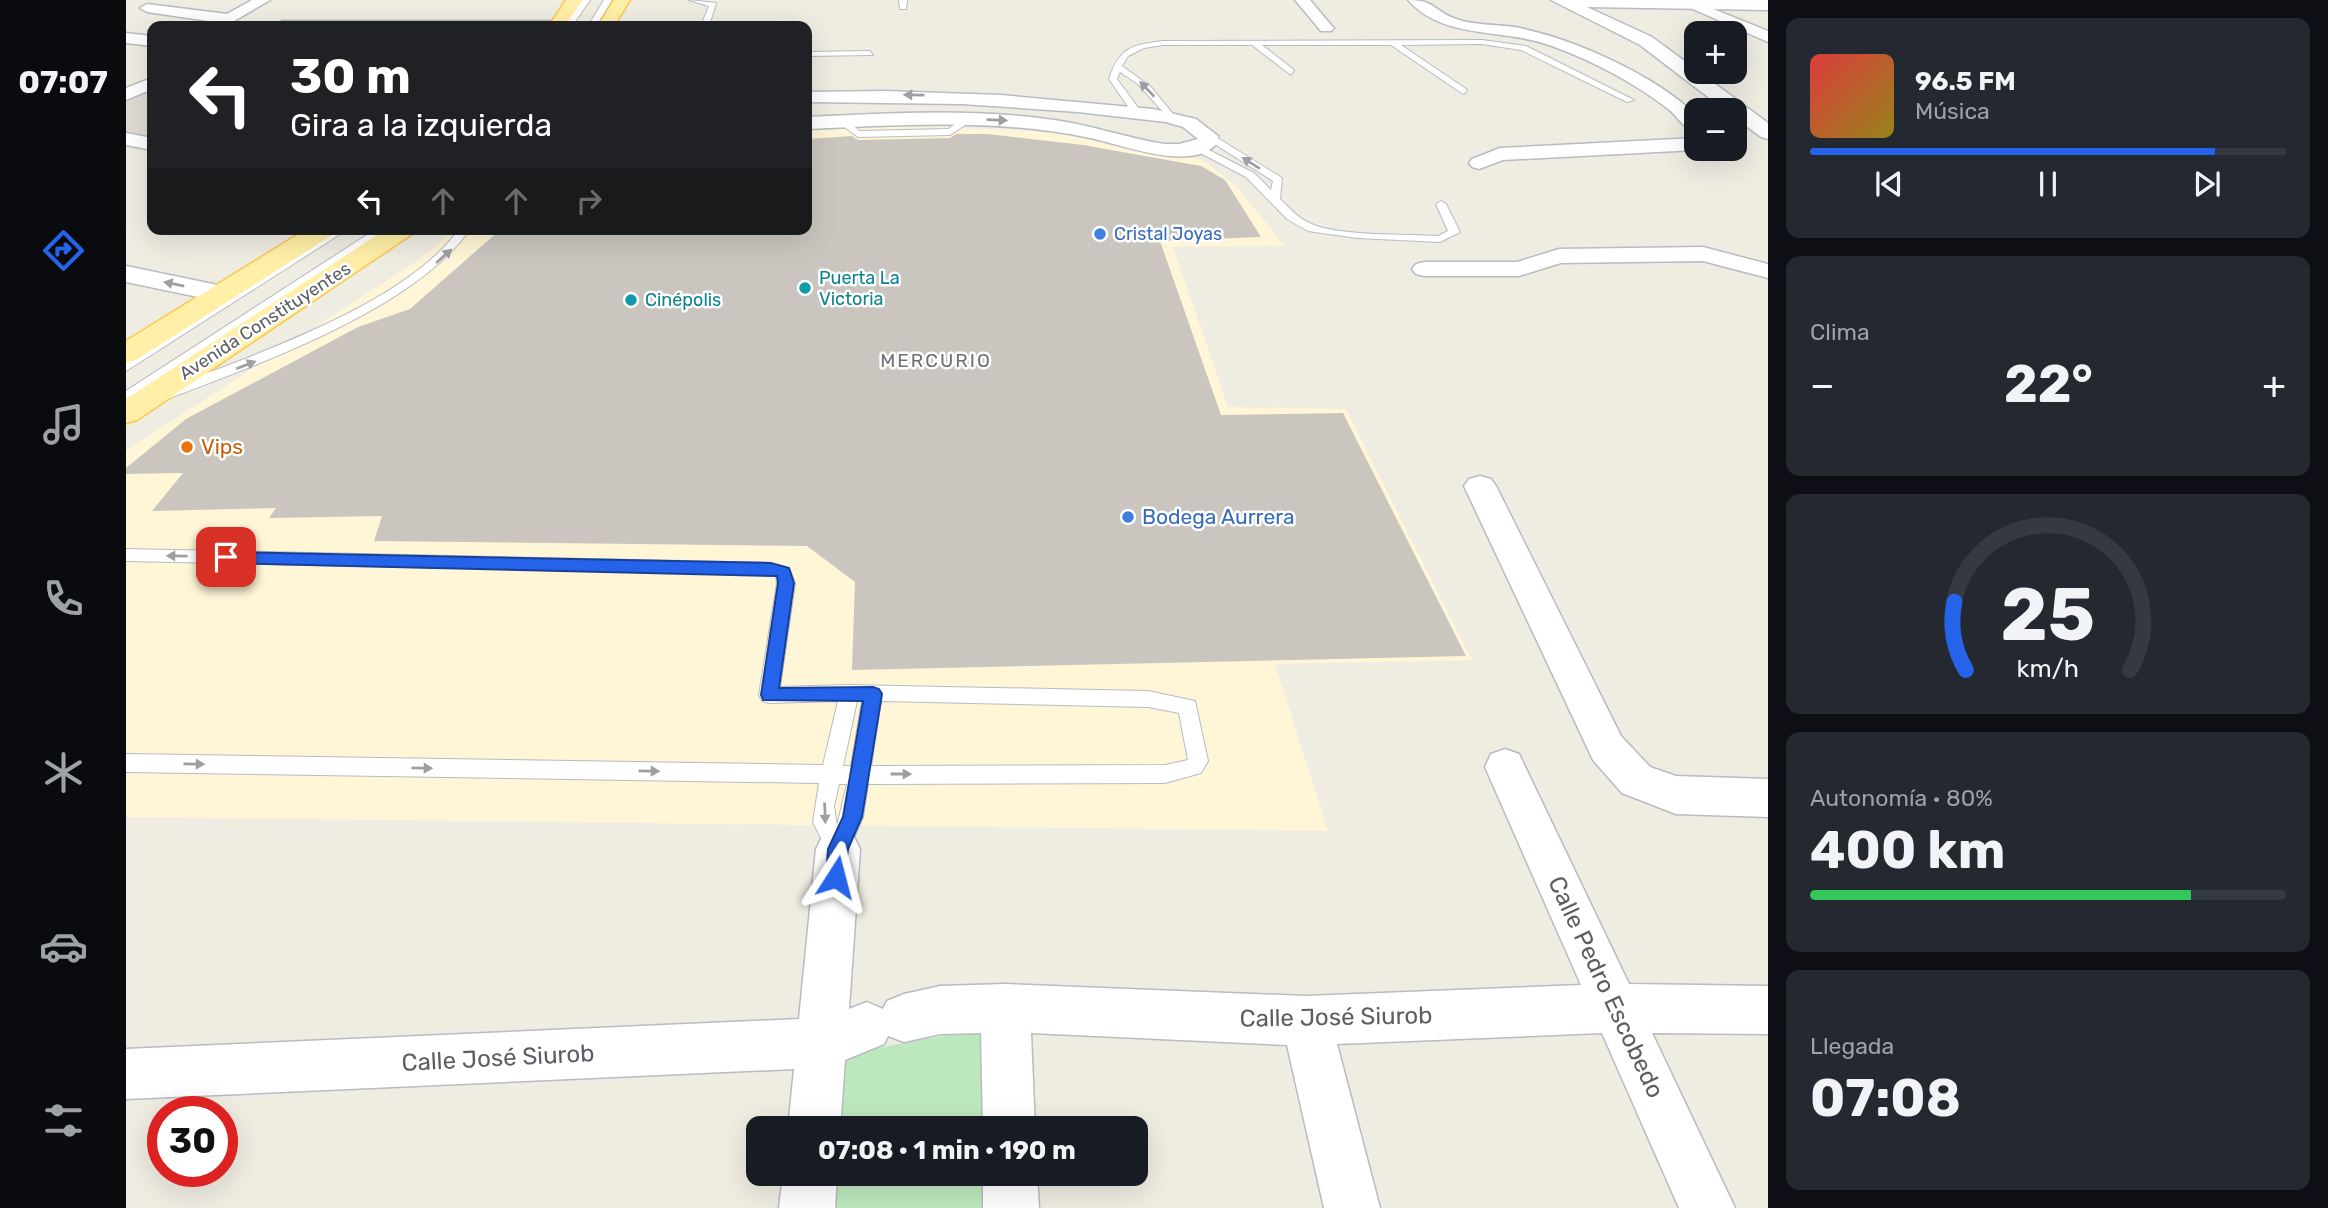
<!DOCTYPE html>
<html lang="es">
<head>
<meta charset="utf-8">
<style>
	:root { --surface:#171b24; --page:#242831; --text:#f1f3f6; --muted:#9ea1a6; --line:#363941; --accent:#2563eb }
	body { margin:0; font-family:Rubik,sans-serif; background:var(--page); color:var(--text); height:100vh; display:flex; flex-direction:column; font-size:26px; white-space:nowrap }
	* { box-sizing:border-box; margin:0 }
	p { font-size:23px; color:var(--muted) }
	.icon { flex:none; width:38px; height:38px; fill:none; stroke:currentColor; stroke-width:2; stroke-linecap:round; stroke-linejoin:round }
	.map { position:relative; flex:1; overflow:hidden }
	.panel { display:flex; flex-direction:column; gap:18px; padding:18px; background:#0d0f14; width:560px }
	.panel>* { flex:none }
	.guide { position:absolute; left:21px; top:21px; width:665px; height:214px; border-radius:14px; box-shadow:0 7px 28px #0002; background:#202124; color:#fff; overflow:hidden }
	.controls { position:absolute; left:1558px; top:21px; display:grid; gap:14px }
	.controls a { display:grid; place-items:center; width:63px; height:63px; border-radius:14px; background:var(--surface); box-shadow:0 7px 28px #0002; font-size:35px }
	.speed { position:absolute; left:21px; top:1096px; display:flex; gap:14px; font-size:35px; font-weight:700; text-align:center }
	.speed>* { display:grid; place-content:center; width:91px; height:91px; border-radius:50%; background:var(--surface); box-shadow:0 7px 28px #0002; line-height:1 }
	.speed .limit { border:10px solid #d22; background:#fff; color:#111 }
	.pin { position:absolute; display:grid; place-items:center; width:60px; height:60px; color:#fff; margin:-30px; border-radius:14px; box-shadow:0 4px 10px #0006 }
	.me { position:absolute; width:77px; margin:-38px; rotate:9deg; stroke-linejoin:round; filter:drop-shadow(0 0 5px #0008) }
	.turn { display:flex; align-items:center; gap:24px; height:147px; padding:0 28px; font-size:32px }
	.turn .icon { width:91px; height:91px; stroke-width:2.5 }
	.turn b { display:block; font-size:49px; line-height:60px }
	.lanes { display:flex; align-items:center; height:66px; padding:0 28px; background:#0003; justify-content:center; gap:35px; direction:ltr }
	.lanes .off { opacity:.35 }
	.big { font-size:52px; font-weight:700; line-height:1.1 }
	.panel .widget { flex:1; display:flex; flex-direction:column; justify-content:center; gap:10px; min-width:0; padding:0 24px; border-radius:14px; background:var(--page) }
	.panel .dial { align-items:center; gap:0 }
	.dial svg { height:182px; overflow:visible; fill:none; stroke:var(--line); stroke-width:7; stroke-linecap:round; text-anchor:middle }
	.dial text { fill:var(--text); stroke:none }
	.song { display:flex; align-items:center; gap:21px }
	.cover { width:84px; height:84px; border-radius:10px; background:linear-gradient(135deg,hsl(0 70% 55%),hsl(50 70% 35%)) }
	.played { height:7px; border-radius:4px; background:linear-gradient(90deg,var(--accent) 85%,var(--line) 85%) }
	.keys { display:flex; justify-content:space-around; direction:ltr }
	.heat { display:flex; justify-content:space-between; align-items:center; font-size:38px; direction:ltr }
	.charge { height:10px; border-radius:5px; background:linear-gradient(90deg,#34c759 80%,var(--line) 0) }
	.trip { position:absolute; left:620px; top:1116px; width:402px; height:70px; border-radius:14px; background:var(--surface); box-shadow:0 7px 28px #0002; font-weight:700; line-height:70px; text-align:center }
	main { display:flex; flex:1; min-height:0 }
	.tab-bar { display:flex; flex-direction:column; width:126px; justify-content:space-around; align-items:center; background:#090b0e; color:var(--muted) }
	.tab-bar .icon { width:49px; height:49px }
	.tab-bar .active { color:var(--accent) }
	.tab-bar b { font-size:32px; color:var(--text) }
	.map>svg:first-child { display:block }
	.commercial { fill:#fff5d7 }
	.education { fill:#dfdbd1 }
	.green { fill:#bde8bd }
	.building { fill:#cac6bf }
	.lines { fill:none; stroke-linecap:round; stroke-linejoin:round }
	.lane-casing { stroke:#b8bbc0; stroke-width:2 }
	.street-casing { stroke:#b8bbc0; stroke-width:3 }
	.secondary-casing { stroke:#b8bcc2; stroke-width:3 }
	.primary-casing { stroke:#fbc84f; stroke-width:3 }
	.lane { fill:#fff; fill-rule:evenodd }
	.street { fill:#fff; fill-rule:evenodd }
	.secondary { fill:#fff; fill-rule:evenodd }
	.primary { fill:#ffefa7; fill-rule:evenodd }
	.oneway { fill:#9d9fa2 }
	.route { fill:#2563eb; stroke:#184099; stroke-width:2 }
	.shop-dot { fill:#3f7fe0; stroke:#fff; stroke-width:2.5 }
	.culture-dot { fill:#0f9aa8; stroke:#fff; stroke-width:2.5 }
	.food-dot { fill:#e8710a; stroke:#fff; stroke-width:2.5 }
	.labels { text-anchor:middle; stroke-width:5; stroke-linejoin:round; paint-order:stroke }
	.far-shop-label { font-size:18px; fill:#366cbe; stroke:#fff; text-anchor:start }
	.far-culture-label { font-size:18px; fill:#0d838f; stroke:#fff; text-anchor:start }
	.far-street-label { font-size:18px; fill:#5b5f64; stroke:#fff }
	.far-neighbourhood-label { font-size:19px; letter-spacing:2px; fill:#6c7176; stroke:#fff }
	.food-label { font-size:21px; fill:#c56008; stroke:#fff; text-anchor:start }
	.shop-label { font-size:21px; fill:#366cbe; stroke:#fff; text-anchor:start }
	.near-street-label { font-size:24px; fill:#5b5f64; stroke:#fff }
</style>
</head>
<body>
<main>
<nav class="tab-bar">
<b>07:07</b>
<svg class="icon active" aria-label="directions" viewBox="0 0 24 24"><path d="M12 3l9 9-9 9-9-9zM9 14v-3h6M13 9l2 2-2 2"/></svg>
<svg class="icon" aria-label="music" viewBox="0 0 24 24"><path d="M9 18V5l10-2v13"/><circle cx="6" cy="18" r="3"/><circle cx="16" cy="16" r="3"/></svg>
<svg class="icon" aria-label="phone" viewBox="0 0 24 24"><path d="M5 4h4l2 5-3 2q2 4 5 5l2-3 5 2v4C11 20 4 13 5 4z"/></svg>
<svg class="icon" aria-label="climate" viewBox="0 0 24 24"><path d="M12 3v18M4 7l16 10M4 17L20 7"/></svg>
<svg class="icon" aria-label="car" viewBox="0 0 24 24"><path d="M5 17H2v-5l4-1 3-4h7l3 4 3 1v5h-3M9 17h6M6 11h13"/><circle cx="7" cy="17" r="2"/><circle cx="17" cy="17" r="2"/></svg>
<svg class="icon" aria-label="filters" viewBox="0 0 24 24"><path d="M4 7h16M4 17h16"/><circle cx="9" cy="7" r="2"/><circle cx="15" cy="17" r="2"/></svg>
</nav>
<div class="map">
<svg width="1642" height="1208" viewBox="0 0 1642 1208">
	<rect width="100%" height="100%" fill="#efece2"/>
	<!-- commercial -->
	<path class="commercial" d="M767 126 890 130 963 136 1076 160 1110 186 1159 246 1047 247 1102 407 1220 409 1346 660 1149 664 1202 831 0 817V451L294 259 329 229H681V131Z"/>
	<!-- education -->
	<path class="education" d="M26 83V144L0 139V95Z"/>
	<!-- green -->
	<g class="green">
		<path d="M869 1026 872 1129H713L719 1054Z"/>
		<path d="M710 1174H872L873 1208H707Z"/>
	</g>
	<!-- building -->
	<path class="building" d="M830 134H862L957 145 1075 166 1099 180 1135 237 1034 241 1095 415 1217 413 1340 656 726 670 729 582 681 546 248 541 256 516 143 518 150 508 26 511 57 473 0 474V468L60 419 232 327 284 309 375 229H681V139L726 136 732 140 824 138Z"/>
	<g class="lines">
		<defs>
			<g id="lane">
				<path d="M456 0H464L446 26H438Z"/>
				<path d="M478 0H486L470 26H462Z"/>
				<path d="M563 0 590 3 583 26H575L583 6Z"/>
				<path d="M773 0H781L780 9H774Z"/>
				<path d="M1356 40 1400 46 1508 100 1501 102 1395 50 1356 44 1275 45 1340 89 1341 91 1337 94 1265 45H1136L1168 70 1165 75 1126 45H1037L1018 48 1002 56 996 66 1025 87 1051 119 1046 122 1012 84 994 72 991 79 1016 113 1008 115 983 79C993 48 1005 45 1037 41Z"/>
				<path d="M744 51 747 55 681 56V52Z"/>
				<path d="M842 116 845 117V121L824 135 732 137 710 121 718 119 734 131 822 129Z"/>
				<path d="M1079 134H1085L1156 178 1154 199C1164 209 1174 220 1188 225 1215 236 1281 234 1312 236L1322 231 1310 204 1315 201 1320 204 1334 232 1314 242 1231 238 1182 231 1161 219 1120 177 1065 148V144H1071L1128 173 1145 190 1147 181 1079 138Z"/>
				<path d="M209 229H222L0 371V361Z"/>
				<path d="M250 229H263L0 401V391Z"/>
				<path d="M333 229H344C289 309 131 365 41 399L36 400 29 396C42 384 80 374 98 367 170 339 288 293 333 229Z"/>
				<path d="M0 549 644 563 663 568 669 583 654 687 723 685 1022 691 1069 701 1082 761 1075 773 1039 783 742 784 737 817 720 856 712 859 704 856 687 822 693 783 0 772V754L697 765 712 701 643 703 636 701 633 695 651 583 650 576 644 575 0 561ZM731 701H736L725 766H717ZM755 701 1022 707 1053 713 1062 760 1039 765 745 766ZM713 784H721L711 826 708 806Z"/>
			</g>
			<g id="street">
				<path d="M126 0H144L103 24 21 12 14 8 21 4 101 14Z"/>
				<path d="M1169 0H1184L1205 25 1208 28 1205 31H1195Z"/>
				<path d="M1282 0C1309 0 1308 11 1330 19 1349 26 1374 24 1394 28 1450 40 1529 75 1570 115V132C1557 129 1551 115 1541 108 1507 82 1463 59 1423 45 1376 28 1317 40 1282 0Z"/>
				<path d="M1565 0 1642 31V42L1562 7 1560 4Z"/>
				<path d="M156 21H432L440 26H148Z"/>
				<path d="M0 33 26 36V46L0 43Z"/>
				<path d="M26 78V89L0 100V88Z"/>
				<path d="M759 91 875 95 1027 109 1070 119 1092 136V142C1068 174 994 144 964 138 870 118 775 125 681 129V117C763 113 846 108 928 120 965 125 1001 138 1038 144H1053L1072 139 1057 127 1040 122 952 112 836 104 681 102V92Z"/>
				<path d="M0 133 26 138V150L0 145Z"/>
				<path d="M1570 138V149H1574L1570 150 1377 160 1353 169 1346 167 1343 163 1346 159 1374 148Z"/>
				<path d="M1577 247 1642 264V278L1577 261 1435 263 1393 276H1298L1290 274 1286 269 1290 264 1298 262H1391L1433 249Z"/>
				<path d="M1354 476 1365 479 1370 486 1495 736 1524 767 1550 776 1642 779V817L1550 814 1496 793 1467 760 1338 486 1343 479Z"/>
				<path d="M1379 749 1393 754 1503 984 1642 986V1034L1526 1033 1609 1208H1553L1476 1033 1211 1044 1254 1208H1198L1161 1045 905 1033 909 1129H857L855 1033 814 1034 778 1042 762 1036 758 1044 719 1060 714 1129H662L668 1069 0 1099V1049L673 1019 690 849 697 835 712 829 727 835 734 849 723 1009 741 1002 757 1009 761 1001 778 994 814 986 879 984 1180 996 1455 985 1359 767 1365 754Z"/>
				<path d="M657 1174H711L709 1208H653Z"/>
				<path d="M857 1174H911L913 1208H857Z"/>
			</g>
			<g id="secondary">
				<path d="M1425 0H1642V10L1461 7 1526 37 1642 123V139L1635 137 1608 117V110H1599L1514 45Z"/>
				<path d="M0 266 106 288 109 294 106 300 96 302 0 282Z"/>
			</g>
			<g id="primary">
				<path d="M440 0H456L439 26H423Z"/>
				<path d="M488 0H504L488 26H472Z"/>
				<path d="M181 229H211L208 234 10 360 0 363V341Z"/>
				<path d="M260 229H289L286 234 11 420 0 423V399Z"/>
			</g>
		</defs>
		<!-- lane casing -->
		<use href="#lane" class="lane-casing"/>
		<!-- street casing -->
		<use href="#street" class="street-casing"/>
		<!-- secondary casing -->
		<use href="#secondary" class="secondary-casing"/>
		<!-- primary casing -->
		<use href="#primary" class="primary-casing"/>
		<!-- lane -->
		<use href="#lane" class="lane"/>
		<!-- street -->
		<use href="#street" class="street"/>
		<!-- secondary -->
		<use href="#secondary" class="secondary"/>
		<!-- primary -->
		<use href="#primary" class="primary"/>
	</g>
	<!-- one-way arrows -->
	<defs><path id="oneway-solid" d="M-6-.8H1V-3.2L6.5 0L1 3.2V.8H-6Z" transform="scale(1.75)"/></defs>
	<g class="oneway">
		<use href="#oneway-solid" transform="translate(1021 89) rotate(-134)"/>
		<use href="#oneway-solid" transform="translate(788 95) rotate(-179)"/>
		<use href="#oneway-solid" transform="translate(871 120) rotate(2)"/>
		<use href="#oneway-solid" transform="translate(1125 163) rotate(-148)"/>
		<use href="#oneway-solid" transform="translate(318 256) rotate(-42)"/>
		<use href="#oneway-solid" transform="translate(48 284) rotate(-168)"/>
		<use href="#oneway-solid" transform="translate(120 365) rotate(-21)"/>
		<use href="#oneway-solid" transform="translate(51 556) rotate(-179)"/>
		<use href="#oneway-solid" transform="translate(68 764) rotate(1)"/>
		<use href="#oneway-solid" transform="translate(296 768) rotate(1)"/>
		<use href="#oneway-solid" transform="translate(523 771) rotate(1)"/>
		<use href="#oneway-solid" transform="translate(775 774)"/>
		<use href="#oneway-solid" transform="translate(699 813) rotate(88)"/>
	</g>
	<!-- route -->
	<path class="route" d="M100 552 645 563 663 568 668 583 653 688 747 687 753 689 756 694 736 817 722 849 717 884 710 886 703 884 700 877 702 849 717 817 737 701 637 700 635 695 652 583 651 576 100 563 93 557Z"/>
	<!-- markers -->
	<g class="shop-dot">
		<circle cx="974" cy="234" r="7"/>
		<circle cx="1002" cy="517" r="7"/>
	</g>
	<g class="culture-dot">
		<circle cx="679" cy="288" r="7"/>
		<circle cx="505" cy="300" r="7"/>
	</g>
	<circle class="food-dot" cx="61" cy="447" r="7"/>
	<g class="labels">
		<!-- far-shop labels -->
		<g class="far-shop-label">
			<text x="988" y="240">Cristal Joyas</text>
		</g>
		<!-- far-culture labels -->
		<g class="far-culture-label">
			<text x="693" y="284">Puerta La<tspan x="693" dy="21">Victoria</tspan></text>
			<text x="519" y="306">Cinépolis</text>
		</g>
		<!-- far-street labels -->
		<g class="far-street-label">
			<text transform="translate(139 321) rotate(-33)" y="6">Avenida Constituyentes</text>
		</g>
		<!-- far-neighbourhood labels -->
		<g class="far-neighbourhood-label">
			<text x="810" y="367">MERCURIO</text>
		</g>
		<!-- food labels -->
		<g class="food-label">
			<text x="75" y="454">Vips</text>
		</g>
		<!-- shop labels -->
		<g class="shop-label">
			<text x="1016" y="524">Bodega Aurrera</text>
		</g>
		<!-- near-street labels -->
		<g class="near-street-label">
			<text transform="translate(1480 987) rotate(65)" y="8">Calle Pedro Escobedo</text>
			<text transform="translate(1210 1017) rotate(-1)" y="8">Calle José Siurob</text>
			<text transform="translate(372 1058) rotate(-3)" y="8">Calle José Siurob</text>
		</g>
	</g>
</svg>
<div class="controls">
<a>+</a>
<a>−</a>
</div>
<div class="speed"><div class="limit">30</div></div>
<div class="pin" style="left:100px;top:557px;background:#d93025"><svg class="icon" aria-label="arrive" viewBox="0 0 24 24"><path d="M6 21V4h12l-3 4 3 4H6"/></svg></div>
<svg class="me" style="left:710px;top:877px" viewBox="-20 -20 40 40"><path d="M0-17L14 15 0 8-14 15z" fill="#2563eb" stroke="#fff" stroke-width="4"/></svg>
<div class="trip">07:08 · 1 min · 190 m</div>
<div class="guide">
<div class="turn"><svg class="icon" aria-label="left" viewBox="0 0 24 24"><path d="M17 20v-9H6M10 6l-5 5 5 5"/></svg><div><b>30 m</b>Gira a la izquierda</div></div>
<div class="lanes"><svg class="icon" aria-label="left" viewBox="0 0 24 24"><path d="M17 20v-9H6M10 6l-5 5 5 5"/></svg><svg class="icon off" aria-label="ahead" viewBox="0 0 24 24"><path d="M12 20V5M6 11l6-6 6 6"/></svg><svg class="icon off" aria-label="ahead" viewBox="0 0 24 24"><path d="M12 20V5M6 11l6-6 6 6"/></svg><svg class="icon off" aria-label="right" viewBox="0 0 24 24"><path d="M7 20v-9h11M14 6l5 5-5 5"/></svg></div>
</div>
</div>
<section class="panel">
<div class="widget">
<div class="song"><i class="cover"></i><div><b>96.5 FM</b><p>Música</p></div></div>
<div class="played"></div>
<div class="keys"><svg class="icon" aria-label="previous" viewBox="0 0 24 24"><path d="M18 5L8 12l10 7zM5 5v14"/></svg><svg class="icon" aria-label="pause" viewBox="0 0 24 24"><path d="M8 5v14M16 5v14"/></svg><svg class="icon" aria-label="next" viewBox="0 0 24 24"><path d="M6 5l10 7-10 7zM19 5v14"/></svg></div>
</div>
<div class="widget"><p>Clima</p>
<div class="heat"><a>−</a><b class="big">22°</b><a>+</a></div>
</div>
<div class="widget dial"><svg viewBox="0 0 100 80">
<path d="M14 69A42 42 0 1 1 86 69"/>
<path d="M14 69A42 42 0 0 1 9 39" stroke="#2563eb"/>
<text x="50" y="56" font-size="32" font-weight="700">25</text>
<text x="50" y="72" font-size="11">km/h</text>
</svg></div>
<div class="widget"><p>Autonomía · 80%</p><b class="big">400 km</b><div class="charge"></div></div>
<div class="widget"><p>Llegada</p><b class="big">07:08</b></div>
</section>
</main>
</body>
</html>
